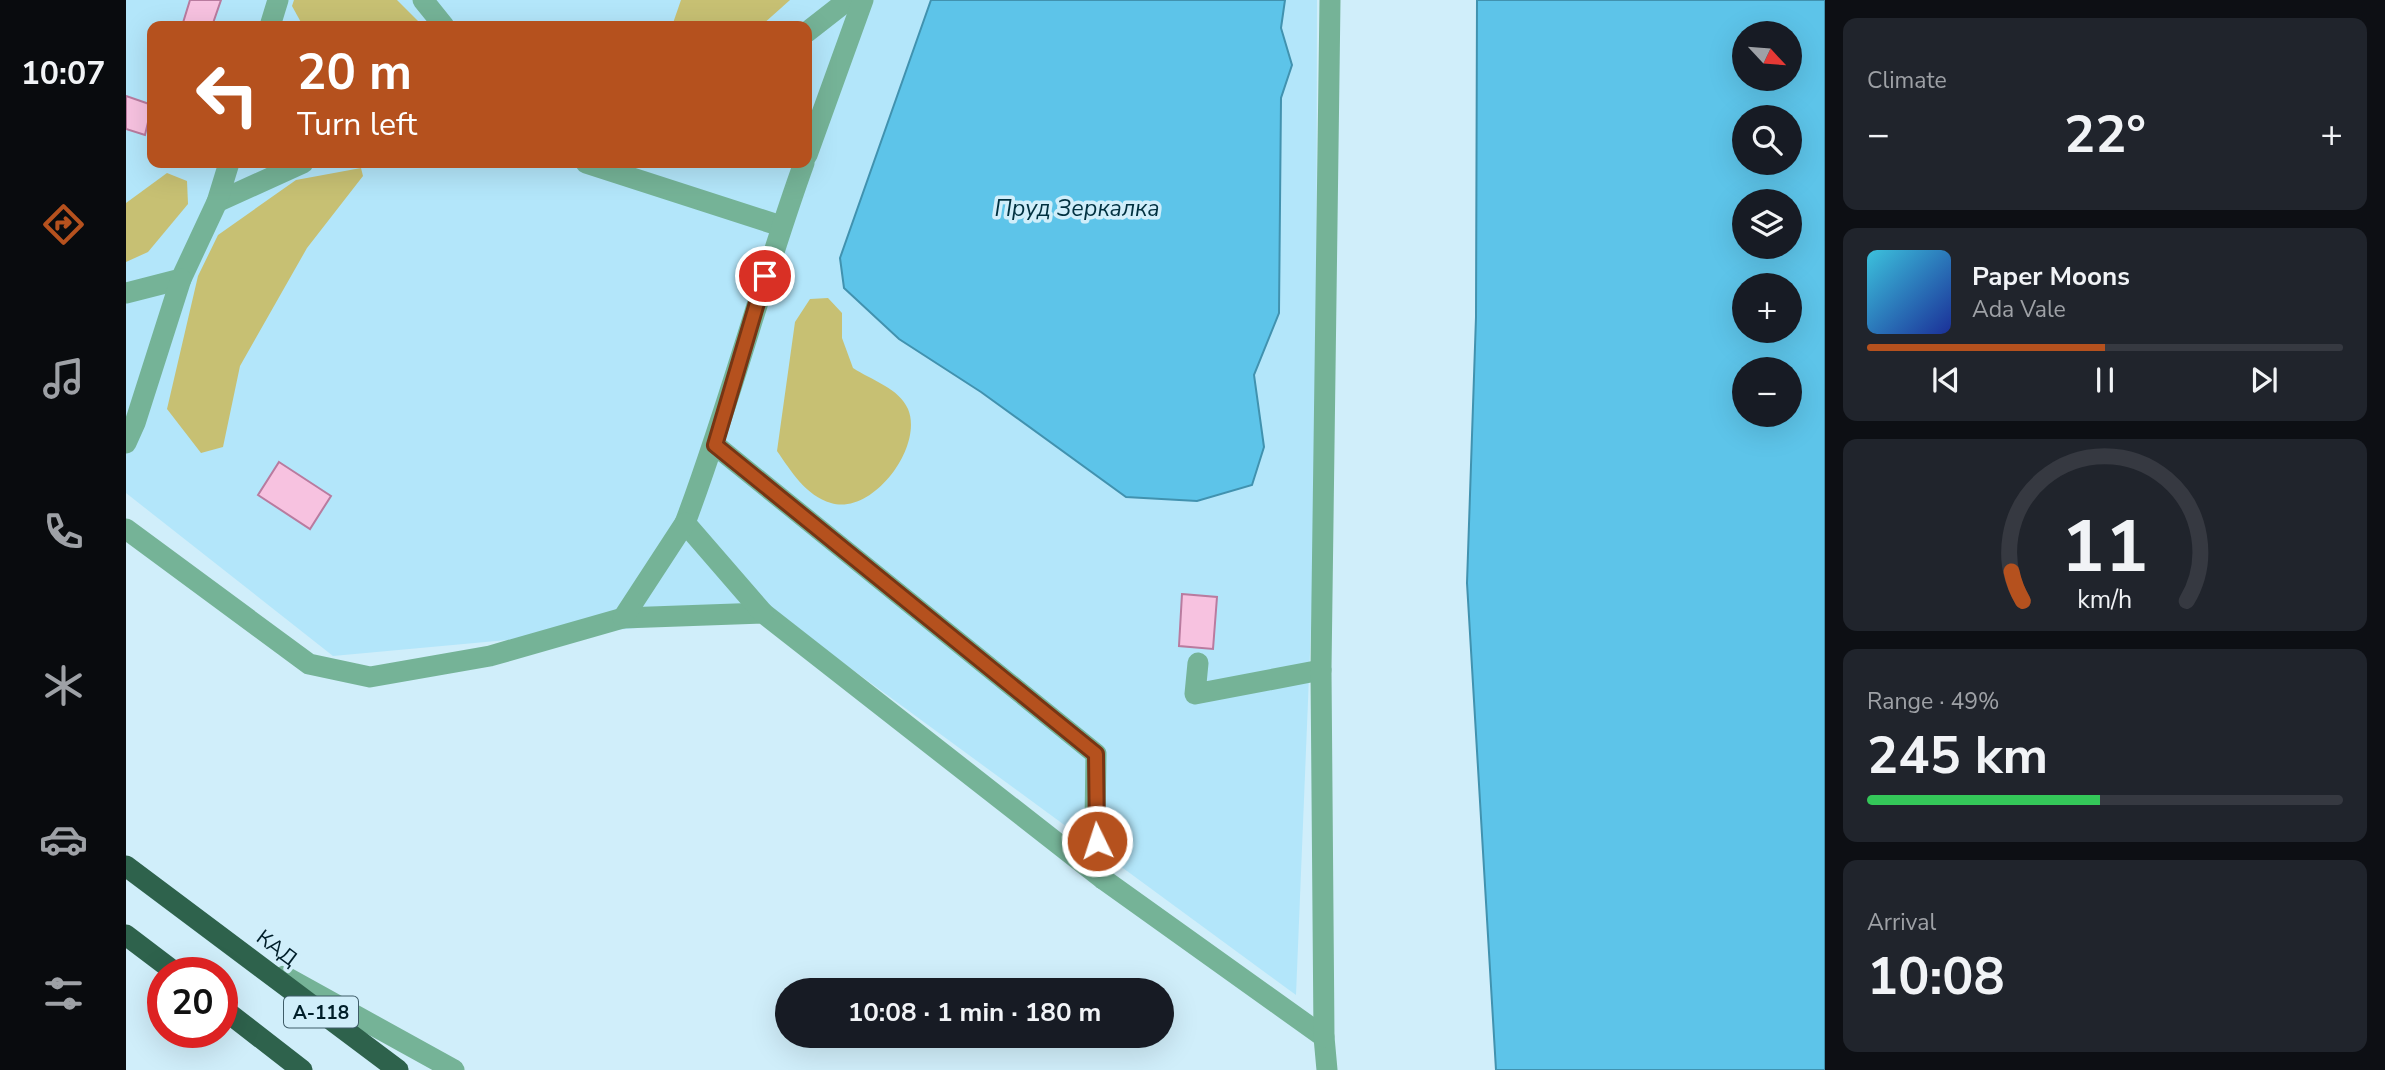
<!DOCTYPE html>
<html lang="en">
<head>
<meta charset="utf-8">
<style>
	:root { --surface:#171b24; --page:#20242c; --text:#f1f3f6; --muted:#9ea1a6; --line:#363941; --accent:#b5511e }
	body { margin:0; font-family:"Nunito Sans",sans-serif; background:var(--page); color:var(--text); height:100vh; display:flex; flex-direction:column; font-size:26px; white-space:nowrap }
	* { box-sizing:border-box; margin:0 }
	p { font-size:23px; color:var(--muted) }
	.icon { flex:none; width:38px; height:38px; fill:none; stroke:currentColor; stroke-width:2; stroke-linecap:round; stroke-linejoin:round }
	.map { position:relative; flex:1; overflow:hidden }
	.sheet { display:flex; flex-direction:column; gap:18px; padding:18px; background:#0d0f14; width:560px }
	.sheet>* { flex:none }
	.banner { position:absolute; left:21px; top:21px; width:665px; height:147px; border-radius:14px; box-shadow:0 7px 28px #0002; background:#b5511e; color:#fff; overflow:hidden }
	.needle { width:46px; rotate:116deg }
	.controls { position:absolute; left:1606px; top:21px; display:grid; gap:14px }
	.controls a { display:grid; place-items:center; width:70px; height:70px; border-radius:50%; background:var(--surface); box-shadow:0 7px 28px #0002; font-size:35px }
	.speed { position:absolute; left:21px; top:957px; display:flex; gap:14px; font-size:35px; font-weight:700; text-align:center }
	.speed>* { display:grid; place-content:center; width:91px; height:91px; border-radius:50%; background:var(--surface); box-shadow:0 7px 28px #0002; line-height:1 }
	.speed .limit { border:10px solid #d22; background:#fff; color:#111 }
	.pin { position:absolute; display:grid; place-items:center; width:60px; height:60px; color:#fff; margin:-30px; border:4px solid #fff; border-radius:50%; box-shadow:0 2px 7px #0007 }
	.me { position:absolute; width:77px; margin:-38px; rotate:356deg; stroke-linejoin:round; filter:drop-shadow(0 0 5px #0008) }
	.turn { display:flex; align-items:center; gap:24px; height:147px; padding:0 35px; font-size:32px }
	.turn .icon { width:91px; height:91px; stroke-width:2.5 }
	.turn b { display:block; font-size:49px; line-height:60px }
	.big { font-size:52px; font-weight:700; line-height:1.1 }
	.sheet .card { flex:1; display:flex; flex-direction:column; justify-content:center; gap:10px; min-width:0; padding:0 24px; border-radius:14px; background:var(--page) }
	.sheet .dial { align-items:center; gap:0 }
	.dial svg { height:182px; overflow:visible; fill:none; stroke:var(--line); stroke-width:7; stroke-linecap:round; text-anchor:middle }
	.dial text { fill:var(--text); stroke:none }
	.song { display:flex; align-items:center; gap:21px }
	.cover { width:84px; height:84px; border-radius:10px; background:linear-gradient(135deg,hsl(190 70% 55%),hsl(230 70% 35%)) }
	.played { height:7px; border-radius:4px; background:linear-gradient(90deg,var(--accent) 50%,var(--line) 50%) }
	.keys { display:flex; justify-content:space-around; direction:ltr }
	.heat { display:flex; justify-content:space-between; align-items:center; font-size:38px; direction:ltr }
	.charge { height:10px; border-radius:5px; background:linear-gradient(90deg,#34c759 49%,var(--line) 0) }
	.trip { position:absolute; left:649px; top:978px; width:399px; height:70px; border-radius:35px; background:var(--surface); box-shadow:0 7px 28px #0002; font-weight:700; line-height:70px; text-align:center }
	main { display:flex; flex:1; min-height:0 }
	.tabs { display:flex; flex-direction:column; width:126px; justify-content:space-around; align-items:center; background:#090b0e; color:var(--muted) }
	.tabs .icon { width:49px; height:49px }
	.tabs .selected { color:var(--accent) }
	.tabs b { font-size:32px; color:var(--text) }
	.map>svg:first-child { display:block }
	.built { fill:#b3e6fa; fill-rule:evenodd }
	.green { fill:#c7c073 }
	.water { fill:#5dc4e9; stroke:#4192af; stroke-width:2; fill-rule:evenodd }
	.building { fill:#f7c2e0; stroke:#b97b9f; stroke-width:2 }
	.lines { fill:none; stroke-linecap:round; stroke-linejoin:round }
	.minor { stroke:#75b397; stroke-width:21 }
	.highway { stroke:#2e624c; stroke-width:21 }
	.route-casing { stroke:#763514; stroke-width:18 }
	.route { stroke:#b5511e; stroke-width:12 }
	.labels { text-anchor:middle; stroke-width:7; stroke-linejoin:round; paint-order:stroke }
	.shield { fill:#d0eefa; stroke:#3e5c68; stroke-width:2 }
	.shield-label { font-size:19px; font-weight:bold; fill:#001e29 }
	.street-label { font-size:21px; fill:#001e29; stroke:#d0eefa }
	.water-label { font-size:23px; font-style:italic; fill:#00303f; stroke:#d0eefa }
</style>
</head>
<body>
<main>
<nav class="tabs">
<b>10:07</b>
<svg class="icon selected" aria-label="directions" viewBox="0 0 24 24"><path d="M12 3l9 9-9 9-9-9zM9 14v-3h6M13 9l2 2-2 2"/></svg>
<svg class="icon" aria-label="music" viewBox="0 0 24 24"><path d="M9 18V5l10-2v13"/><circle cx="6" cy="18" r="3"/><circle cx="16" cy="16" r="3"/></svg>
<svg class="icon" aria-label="phone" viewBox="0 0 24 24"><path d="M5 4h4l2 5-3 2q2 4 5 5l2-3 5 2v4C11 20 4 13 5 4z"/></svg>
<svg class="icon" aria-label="climate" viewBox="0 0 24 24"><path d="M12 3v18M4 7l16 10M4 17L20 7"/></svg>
<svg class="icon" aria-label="car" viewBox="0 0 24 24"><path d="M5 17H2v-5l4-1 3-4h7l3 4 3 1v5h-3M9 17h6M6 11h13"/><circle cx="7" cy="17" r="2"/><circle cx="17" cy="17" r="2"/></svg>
<svg class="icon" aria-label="filters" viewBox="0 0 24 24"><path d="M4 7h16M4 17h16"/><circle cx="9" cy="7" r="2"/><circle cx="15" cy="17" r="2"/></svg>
</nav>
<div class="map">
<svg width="1699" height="1070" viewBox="0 0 1699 1070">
	<rect width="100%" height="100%" fill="#d0eefa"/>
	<!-- built -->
	<path class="built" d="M0 0H1191L1190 506 1170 995 652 615 207 656 0 493ZM26 26H681V163H26Z"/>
	<!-- green -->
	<g class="green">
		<path d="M168 0H271L297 26H177L166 6Z"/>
		<path d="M555 0H664L635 26H546Z"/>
		<path d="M235 168 237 176 181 248 114 366 97 447 75 453 41 409 72 276 92 235 170 180Z"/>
		<path d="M41 173 61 181 62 204 22 252 0 262V203Z"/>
		<path d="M702 298 716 313V338L727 368C745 380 773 388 782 409 798 447 746 516 705 503 680 496 665 471 651 451L669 322 684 299Z"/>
	</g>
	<!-- water -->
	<g class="water">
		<path d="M805 0H1159L1155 28 1166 65 1155 98 1153 313 1128 375 1138 447 1126 485 1071 501 1000 497 855 392 773 339 718 288 714 258Z"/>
		<path d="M1351 0H1699V1070H1370L1341 583 1350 317ZM1619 33H1664V79H1619ZM1619 117H1664V163H1619ZM1619 201H1664V247H1619ZM1619 285H1664V331H1619ZM1619 369H1664V415H1619Z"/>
	</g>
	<!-- building -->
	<g class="building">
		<path d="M64 0H95L86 26H56Z"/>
		<path d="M0 96 26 105 19 135 0 129Z"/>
		<path d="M153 462 205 496 184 529 132 495Z"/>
		<path d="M1056 594 1091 597 1087 649 1053 646Z"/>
	</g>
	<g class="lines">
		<!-- minor -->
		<g class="minor">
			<path d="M297 0 318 26"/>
			<path d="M144 26 152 0"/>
			<path d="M681 32 722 0"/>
			<path d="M681 155 737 0"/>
			<path d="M460 163 655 226"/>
			<path d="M91 202 177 163"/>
			<path d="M0 293 55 279 91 202 103 163"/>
			<path d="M0 443 9 423 55 279"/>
			<path d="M589 445 970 754 969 822 977 879"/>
			<path d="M0 529 183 664 244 677 364 656 497 618 637 613 977 879 1198 1037 1201 1070"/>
			<path d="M637 613 559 523C604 404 635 282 678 163"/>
			<path d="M497 618 559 523"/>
			<path d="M1072 663 1069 694 1195 670"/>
			<path d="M158 976 328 1070"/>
			<path d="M1198 1037 1195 670 1204 0"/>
		</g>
		<!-- highway -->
		<g class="highway">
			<path d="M0 866 272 1070"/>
			<path d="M0 935 50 973"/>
			<path d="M96 1008 176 1070"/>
		</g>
	</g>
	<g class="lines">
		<defs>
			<path id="route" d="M639 276 589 445 970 754 971 841"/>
		</defs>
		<!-- route casing -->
		<use href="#route" class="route-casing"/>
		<!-- route -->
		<use href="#route" class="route"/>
	</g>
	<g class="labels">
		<!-- shield labels -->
		<rect class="shield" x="158" y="996.5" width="74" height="31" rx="5"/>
		<g class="shield-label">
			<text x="195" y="1019">А-118</text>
		</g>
		<!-- street labels -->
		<g class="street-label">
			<text transform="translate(151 948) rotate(37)" y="7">КАД</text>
		</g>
		<!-- water labels -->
		<g class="water-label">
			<text x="951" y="216">Пруд Зеркалка</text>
		</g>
	</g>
</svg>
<div class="controls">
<a><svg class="needle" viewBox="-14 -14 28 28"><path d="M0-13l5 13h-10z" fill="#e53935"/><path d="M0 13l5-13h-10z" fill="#9ea1a6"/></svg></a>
<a><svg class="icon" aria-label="search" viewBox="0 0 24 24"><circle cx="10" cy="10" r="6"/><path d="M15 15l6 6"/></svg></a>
<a><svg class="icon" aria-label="layers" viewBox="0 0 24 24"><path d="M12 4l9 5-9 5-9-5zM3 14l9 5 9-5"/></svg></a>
<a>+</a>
<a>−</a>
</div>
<div class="speed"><div class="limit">20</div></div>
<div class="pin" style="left:639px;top:276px;background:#d93025"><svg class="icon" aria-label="arrive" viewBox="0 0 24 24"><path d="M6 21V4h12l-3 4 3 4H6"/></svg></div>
<svg class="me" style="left:971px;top:841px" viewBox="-20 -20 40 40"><circle r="17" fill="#b5511e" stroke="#fff" stroke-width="3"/><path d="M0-11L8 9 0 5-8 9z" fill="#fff"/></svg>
<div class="trip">10:08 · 1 min · 180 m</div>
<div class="banner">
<div class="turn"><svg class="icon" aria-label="left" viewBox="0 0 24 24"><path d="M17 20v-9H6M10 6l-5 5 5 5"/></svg><div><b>20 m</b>Turn left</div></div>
</div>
</div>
<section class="sheet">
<div class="card"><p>Climate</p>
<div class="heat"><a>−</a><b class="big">22°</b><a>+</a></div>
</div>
<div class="card">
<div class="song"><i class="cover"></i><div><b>Paper Moons</b><p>Ada Vale</p></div></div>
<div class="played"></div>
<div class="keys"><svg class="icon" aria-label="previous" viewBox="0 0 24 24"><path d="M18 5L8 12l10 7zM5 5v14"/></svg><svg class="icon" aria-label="pause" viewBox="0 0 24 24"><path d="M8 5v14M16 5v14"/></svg><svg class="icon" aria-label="next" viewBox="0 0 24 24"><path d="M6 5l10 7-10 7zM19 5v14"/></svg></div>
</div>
<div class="card dial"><svg viewBox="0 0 100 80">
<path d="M14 69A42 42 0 1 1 86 69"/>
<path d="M14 69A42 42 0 0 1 9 56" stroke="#b5511e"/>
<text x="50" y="56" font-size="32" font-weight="700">11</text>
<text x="50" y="72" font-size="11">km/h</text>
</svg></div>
<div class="card"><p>Range · 49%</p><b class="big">245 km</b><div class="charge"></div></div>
<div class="card"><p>Arrival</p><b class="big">10:08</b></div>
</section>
</main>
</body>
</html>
